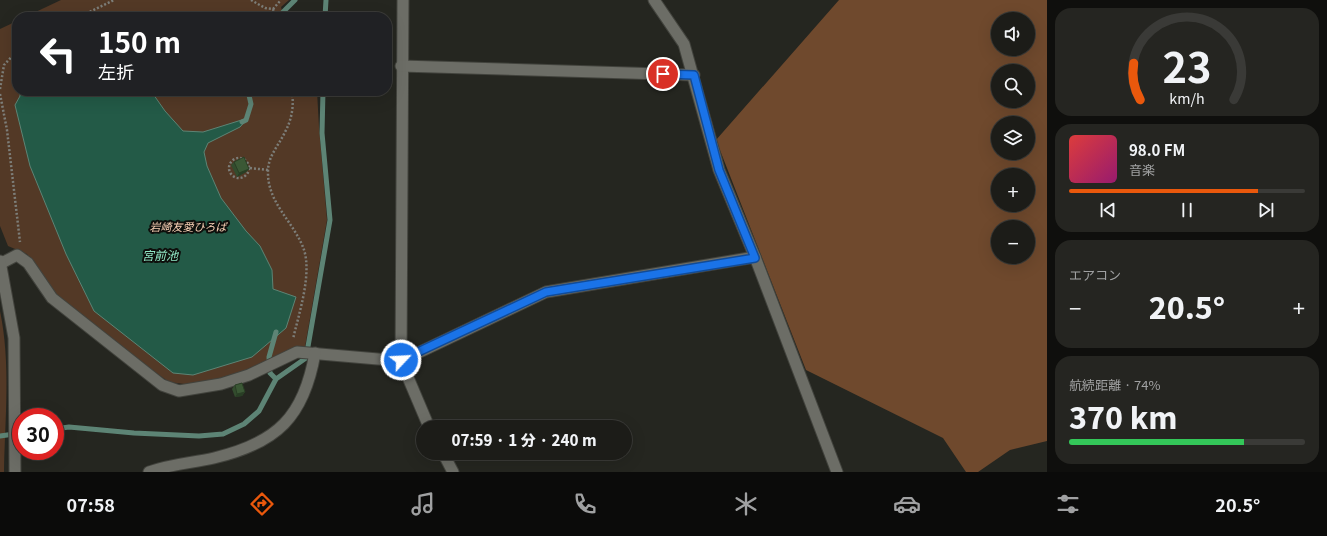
<!DOCTYPE html>
<html lang="ja">
<head>
<meta charset="utf-8">
<style>
	:root { --surface:#1c1c18; --page:#252521; --text:#f1f3f6; --muted:#a0a1a2; --line:#3a3a37; --accent:#ea580c }
	body { margin:0; font-family:Georgia,"Noto Sans JP",serif; background:var(--page); color:var(--text); height:100vh; display:flex; flex-direction:column; font-size:15px; white-space:nowrap }
	* { box-sizing:border-box; margin:0 }
	p { font-size:13px; color:var(--muted) }
	.icon { flex:none; width:22px; height:22px; fill:none; stroke:currentColor; stroke-width:2; stroke-linecap:round; stroke-linejoin:round }
	.map { position:relative; flex:1; overflow:hidden }
	.sheet { display:flex; flex-direction:column; gap:8px; padding:8px; background:#0f0f0d; width:280px }
	.sheet>* { flex:none }
	.banner { position:absolute; left:12px; top:12px; width:380px; height:84px; border-radius:16px; box-shadow:0 4px 16px #0002,0 0 0 1px var(--line); background:#202124; color:#fff; overflow:hidden }
	.buttons { position:absolute; left:991px; top:12px; display:grid; gap:8px }
	.buttons a { display:grid; place-items:center; width:44px; height:44px; border-radius:50%; background:var(--surface); box-shadow:0 4px 16px #0002,0 0 0 1px var(--line); font-size:20px }
	.speed { position:absolute; left:12px; top:408px; display:flex; gap:8px; font-size:20px; font-weight:700; text-align:center }
	.speed>* { display:grid; place-content:center; width:52px; height:52px; border-radius:50%; background:var(--surface); box-shadow:0 4px 16px #0002,0 0 0 1px var(--line); line-height:1 }
	.speed .limit { border:6px solid #d22; background:#fff; color:#111 }
	.pin { position:absolute; display:grid; place-items:center; width:34px; height:34px; color:#fff; margin:-17px; border:2px solid #fff; border-radius:50%; box-shadow:0 1px 4px #0007 }
	.me { position:absolute; width:44px; margin:-22px; rotate:65deg; stroke-linejoin:round; filter:drop-shadow(0 0 3px #0008) }
	.turn { display:flex; align-items:center; gap:14px; height:84px; padding:0 20px; font-size:18px }
	.turn .icon { width:52px; height:52px; stroke-width:2.5 }
	.turn b { display:block; font-size:28px; line-height:34px }
	.big { font-size:30px; font-weight:800; line-height:1.1 }
	.sheet .widget { flex:1; display:flex; flex-direction:column; justify-content:center; gap:6px; min-width:0; padding:0 14px; border-radius:16px; background:var(--page) }
	.sheet .dial { align-items:center; gap:0 }
	.dial svg { height:104px; overflow:visible; fill:none; stroke:var(--line); stroke-width:7; stroke-linecap:round; text-anchor:middle }
	.dial text { fill:var(--text); stroke:none }
	.song { display:flex; align-items:center; gap:12px }
	.cover { width:48px; height:48px; border-radius:6px; background:linear-gradient(135deg,hsl(0 70% 55%),hsl(320 70% 35%)) }
	.played { height:4px; border-radius:2px; background:linear-gradient(90deg,var(--accent) 80%,var(--line) 80%) }
	.keys { display:flex; justify-content:space-around; direction:ltr }
	.heat { display:flex; justify-content:space-between; align-items:center; font-size:22px; direction:ltr }
	.charge { height:6px; border-radius:3px; background:linear-gradient(90deg,#34c759 74%,var(--line) 0) }
	.trip { position:absolute; left:416px; top:420px; width:216px; height:40px; border-radius:20px; background:var(--surface); box-shadow:0 4px 16px #0002,0 0 0 1px var(--line); font-weight:800; line-height:40px; text-align:center }
	.dock { display:flex; height:64px; justify-content:space-around; align-items:center; background:#0b0b0a; color:var(--muted) }
	.dock .icon { width:28px; height:28px }
	.dock .selected { color:var(--accent) }
	.dock b { font-size:18px; color:var(--text) }
	main { display:flex; flex:1; min-height:0 }
	.map>svg:first-child { display:block }
	.green { fill:#533926 }
	.forest { fill:#6f492d; fill-rule:evenodd }
	.water { fill:#235a47; stroke:#5d8475 }
	.lines { fill:none; stroke-linecap:round; stroke-linejoin:round }
	.stream { stroke:#5d8475; stroke-width:5 }
	.minor-casing { stroke:#42433d; stroke-width:13 }
	.tertiary-casing { stroke:#42433d; stroke-width:13 }
	.path { stroke:#7d7e79; stroke-width:2.5; stroke-dasharray:2 2; stroke-linecap:butt }
	.minor { stroke:#6c6d66; stroke-width:11 }
	.tertiary { stroke:#6c6d66; stroke-width:11 }
	.wall { fill:#334c2e }
	.shaded-wall { fill:#293e25 }
	.building { fill:#3b5835; stroke:#293e25 }
	.route-casing { stroke:#114b97; stroke-width:10 }
	.route { stroke:#1a73e8; stroke-width:7 }
	.labels { text-anchor:middle; stroke-width:4; stroke-linejoin:round; paint-order:stroke }
	.park-label { font-size:11px; font-style:italic; fill:#f9d1b6; stroke:#0e0f0c }
	.water-label { font-size:12px; font-style:italic; fill:#90e7c6; stroke:#0e0f0c }
</style>
</head>
<body>
<main>
<div class="map">
<svg width="1047" height="472" viewBox="0 0 1047 472">
	<rect width="100%" height="100%" fill="#252620"/>
	<!-- green -->
	<g class="green">
		<path d="M61 0H289L281 7 284 17H25Z"/>
		<path d="M17 21V91H317L319 127 327 220 305 347 252 371 221 379 192 385 169 382 135 358 56 295 27 254 8 246 0 226V29Z"/>
		<path d="M0 311C11 364 5 418 4 472H0Z"/>
	</g>
	<!-- forest -->
	<path class="forest" d="M839 0H1047V441L1010 450 978 472H966L943 438 806 370 716 140ZM998 19H1028V49H998ZM998 71H1028V101H998ZM998 123H1028V153H998ZM998 175H1028V205H998ZM998 227H1028V257H998Z"/>
	<!-- water -->
	<path class="water" d="M20 91H151L165 111 183 131 203 132 248 118 240 127 208 143 204 152 207 166 221 198 246 231 260 246 272 270 273 289 296 297 286 328 252 357 193 375 173 373 94 311 66 254 30 166 15 105 20 96Z"/>
	<g class="lines">
		<!-- stream -->
		<g class="stream">
			<path d="M278 17 295 0"/>
			<path d="M325 17 326 0"/>
			<path d="M242 122 246 120 251 104 248 91"/>
			<path d="M276 379 270 373 269 357 276 332"/>
			<path d="M55 429 69 427 134 433 199 436 223 434 244 424 259 411 276 379 306 358 330 220 322 133 323 91"/>
			<path d="M0 436 21 433"/>
		</g>
		<defs>
			<g id="minor">
				<path d="M403 0 401 361 429 427"/>
				<path d="M654 0 684 44 719 170 755 257 837 472"/>
				<path d="M401 66 694 75"/>
				<path d="M0 264 17 255 28 263 52 298 162 385 179 391 221 384 249 375 297 352 401 361 546 292 755 257"/>
				<path d="M443 453 453 472"/>
				<path d="M149 472C170 464 192 463 214 458 277 443 304 417 315 353"/>
			</g>
			<path id="tertiary" d="M0 261 14 338 15 472"/>
		</defs>
		<!-- minor casing -->
		<use href="#minor" class="minor-casing"/>
		<!-- tertiary casing -->
		<use href="#tertiary" class="tertiary-casing"/>
		<!-- path -->
		<g class="path">
			<path d="M251 0 265 8 273 9 276 17"/>
			<path d="M273 9 281 0"/>
			<path d="M79 17 114 0"/>
			<path d="M0 89 4 65 17 51"/>
			<path d="M292 91C294 106 292 119 285 132 279 145 268 156 268 171 267 202 292 220 303 247 313 272 299 313 293 339"/>
			<path d="M0 94 7 130 20 242"/>
			<circle cx="239" cy="168" r="10"/>
			<path d="M250 168 268 170"/>
		</g>
		<!-- minor -->
		<use href="#minor" class="minor"/>
		<!-- tertiary -->
		<use href="#tertiary" class="tertiary"/>
	</g>
	<!-- wall -->
	<g class="wall">
		<path d="M234 162 249 169 246 172 237 177 231 165Z"/>
		<path d="M235 385 245 392 242 396 235 397 232 389Z"/>
	</g>
	<!-- shaded-wall -->
	<g class="shaded-wall">
		<path d="M249 169 246 172 237 177 239 173Z"/>
		<path d="M245 392 242 396 235 397 237 394Z"/>
	</g>
	<!-- building -->
	<g class="building">
		<path d="M244 157 249 169 239 173 234 162Z"/>
		<path d="M242 383 245 392 237 394 235 385Z"/>
	</g>
	<g class="lines">
		<defs>
			<path id="route" d="M401 360 546 292 755 258 719 170 694 75 663 74"/>
		</defs>
		<!-- route casing -->
		<use href="#route" class="route-casing"/>
		<!-- route -->
		<use href="#route" class="route"/>
	</g>
	<g class="labels">
		<!-- park labels -->
		<g class="park-label">
			<text x="188" y="231">岩崎友愛ひろば</text>
		</g>
		<!-- water labels -->
		<g class="water-label">
			<text x="160" y="260">宮前池</text>
		</g>
	</g>
</svg>
<div class="buttons">
<a><svg class="icon" aria-label="sound" viewBox="0 0 24 24"><path d="M4 9h4l5-4v14l-5-4H4zM17 9q2 3 0 6"/></svg></a>
<a><svg class="icon" aria-label="search" viewBox="0 0 24 24"><circle cx="10" cy="10" r="6"/><path d="M15 15l6 6"/></svg></a>
<a><svg class="icon" aria-label="layers" viewBox="0 0 24 24"><path d="M12 4l9 5-9 5-9-5zM3 14l9 5 9-5"/></svg></a>
<a>+</a>
<a>−</a>
</div>
<div class="speed"><div class="limit">30</div></div>
<div class="pin" style="left:663px;top:74px;background:#d93025"><svg class="icon" aria-label="arrive" viewBox="0 0 24 24"><path d="M6 21V4h12l-3 4 3 4H6"/></svg></div>
<svg class="me" style="left:401px;top:360px" viewBox="-20 -20 40 40"><circle r="17" fill="#1a73e8" stroke="#fff" stroke-width="3"/><path d="M0-11L8 9 0 5-8 9z" fill="#fff"/></svg>
<div class="trip">07:59 · 1 分 · 240 m</div>
<div class="banner">
<div class="turn"><svg class="icon" aria-label="left" viewBox="0 0 24 24"><path d="M17 20v-9H6M10 6l-5 5 5 5"/></svg><div><b>150 m</b>左折</div></div>
</div>
</div>
<section class="sheet">
<div class="widget dial"><svg viewBox="0 0 100 80">
<path d="M14 69A42 42 0 1 1 86 69"/>
<path d="M14 69A42 42 0 0 1 9 41" stroke="#ea580c"/>
<text x="50" y="56" font-size="32" font-weight="700">23</text>
<text x="50" y="72" font-size="11">km/h</text>
</svg></div>
<div class="widget">
<div class="song"><i class="cover"></i><div><b>98.0 FM</b><p>音楽</p></div></div>
<div class="played"></div>
<div class="keys"><svg class="icon" aria-label="previous" viewBox="0 0 24 24"><path d="M18 5L8 12l10 7zM5 5v14"/></svg><svg class="icon" aria-label="pause" viewBox="0 0 24 24"><path d="M8 5v14M16 5v14"/></svg><svg class="icon" aria-label="next" viewBox="0 0 24 24"><path d="M6 5l10 7-10 7zM19 5v14"/></svg></div>
</div>
<div class="widget"><p>エアコン</p>
<div class="heat"><a>−</a><b class="big">20.5°</b><a>+</a></div>
</div>
<div class="widget"><p>航続距離 · 74%</p><b class="big">370 km</b><div class="charge"></div></div>
</section>
</main>
<nav class="dock">
<b>07:58</b>
<svg class="icon selected" aria-label="directions" viewBox="0 0 24 24"><path d="M12 3l9 9-9 9-9-9zM9 14v-3h6M13 9l2 2-2 2"/></svg>
<svg class="icon" aria-label="music" viewBox="0 0 24 24"><path d="M9 18V5l10-2v13"/><circle cx="6" cy="18" r="3"/><circle cx="16" cy="16" r="3"/></svg>
<svg class="icon" aria-label="phone" viewBox="0 0 24 24"><path d="M5 4h4l2 5-3 2q2 4 5 5l2-3 5 2v4C11 20 4 13 5 4z"/></svg>
<svg class="icon" aria-label="climate" viewBox="0 0 24 24"><path d="M12 3v18M4 7l16 10M4 17L20 7"/></svg>
<svg class="icon" aria-label="car" viewBox="0 0 24 24"><path d="M5 17H2v-5l4-1 3-4h7l3 4 3 1v5h-3M9 17h6M6 11h13"/><circle cx="7" cy="17" r="2"/><circle cx="17" cy="17" r="2"/></svg>
<svg class="icon" aria-label="filters" viewBox="0 0 24 24"><path d="M4 7h16M4 17h16"/><circle cx="9" cy="7" r="2"/><circle cx="15" cy="17" r="2"/></svg>
<b>20.5°</b>
</nav>
</body>
</html>
